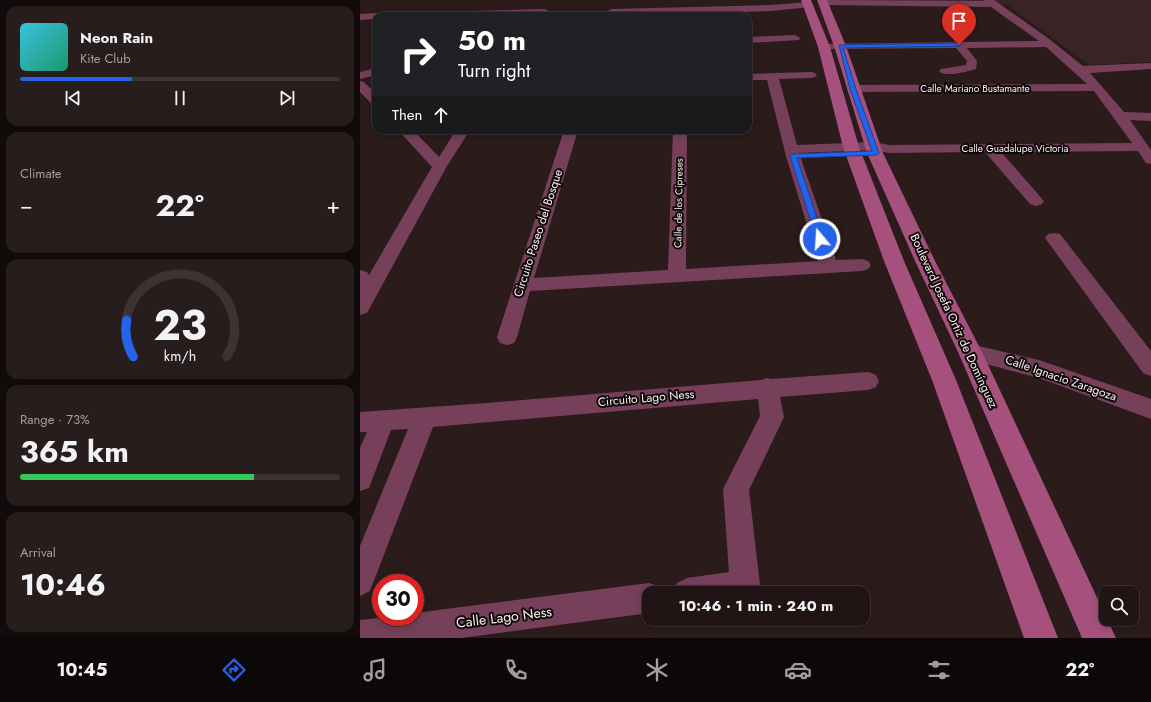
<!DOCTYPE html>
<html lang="en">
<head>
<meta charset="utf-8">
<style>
	:root { --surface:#201414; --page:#281d1d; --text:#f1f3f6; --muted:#a29ea0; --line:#3d3334; --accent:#2563eb }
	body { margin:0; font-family:Jost,sans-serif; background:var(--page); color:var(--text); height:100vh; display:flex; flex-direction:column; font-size:15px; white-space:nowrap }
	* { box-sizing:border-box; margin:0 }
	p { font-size:13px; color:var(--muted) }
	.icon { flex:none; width:22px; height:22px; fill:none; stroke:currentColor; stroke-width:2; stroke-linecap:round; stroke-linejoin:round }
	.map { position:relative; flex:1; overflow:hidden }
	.side { display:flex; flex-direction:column; gap:6px; padding:6px; background:#120b0b; width:360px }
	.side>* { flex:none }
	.top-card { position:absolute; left:12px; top:12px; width:380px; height:122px; border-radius:12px; box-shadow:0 2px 10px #0003,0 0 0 1px var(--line); background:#202124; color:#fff; overflow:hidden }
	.controls { position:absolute; left:739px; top:586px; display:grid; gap:8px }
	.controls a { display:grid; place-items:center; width:40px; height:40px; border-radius:8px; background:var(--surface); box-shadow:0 2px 10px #0003,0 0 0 1px var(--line); font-size:20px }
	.speed { position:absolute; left:12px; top:574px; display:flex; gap:8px; font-size:20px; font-weight:700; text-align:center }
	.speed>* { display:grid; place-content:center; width:52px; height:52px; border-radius:50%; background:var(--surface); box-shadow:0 2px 10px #0003,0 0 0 1px var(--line); line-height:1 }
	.speed .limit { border:6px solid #d22; background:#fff; color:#111 }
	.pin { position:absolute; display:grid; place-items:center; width:34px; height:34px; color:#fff; margin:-41px -17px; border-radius:50% 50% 50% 0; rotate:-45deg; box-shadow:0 0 4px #0007 }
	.pin .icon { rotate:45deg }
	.me { position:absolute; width:44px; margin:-22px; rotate:342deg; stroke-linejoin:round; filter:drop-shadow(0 0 3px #0008) }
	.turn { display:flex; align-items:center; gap:14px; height:84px; padding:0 20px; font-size:18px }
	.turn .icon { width:52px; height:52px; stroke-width:2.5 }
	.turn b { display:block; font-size:28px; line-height:34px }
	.then { display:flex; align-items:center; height:38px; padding:0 20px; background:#0003; gap:8px; font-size:15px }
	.big { font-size:30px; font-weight:700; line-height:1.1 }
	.side .card { flex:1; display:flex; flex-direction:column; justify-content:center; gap:6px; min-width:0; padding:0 14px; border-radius:12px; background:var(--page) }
	.side .dial { align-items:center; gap:0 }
	.dial svg { height:104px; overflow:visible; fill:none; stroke:var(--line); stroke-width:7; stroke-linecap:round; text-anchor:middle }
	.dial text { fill:var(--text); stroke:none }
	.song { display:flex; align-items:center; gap:12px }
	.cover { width:48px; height:48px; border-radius:6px; background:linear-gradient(135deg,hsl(190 70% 55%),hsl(160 70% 35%)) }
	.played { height:4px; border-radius:2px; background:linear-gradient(90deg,var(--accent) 35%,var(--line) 35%) }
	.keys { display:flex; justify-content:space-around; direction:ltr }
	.heat { display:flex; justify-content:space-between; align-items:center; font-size:22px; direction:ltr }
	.charge { height:6px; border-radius:3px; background:linear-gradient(90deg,#34c759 73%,var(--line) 0) }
	.trip { position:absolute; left:282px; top:586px; width:228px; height:40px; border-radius:12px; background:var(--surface); box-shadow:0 2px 10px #0003,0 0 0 1px var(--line); font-weight:700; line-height:40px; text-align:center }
	.tabs { display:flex; height:64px; justify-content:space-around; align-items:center; background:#0d0808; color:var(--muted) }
	.tabs .icon { width:28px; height:28px }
	.tabs .selected { color:var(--accent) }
	.tabs b { font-size:18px; color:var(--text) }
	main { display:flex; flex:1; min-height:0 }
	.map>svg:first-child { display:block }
	.built { fill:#3a2324 }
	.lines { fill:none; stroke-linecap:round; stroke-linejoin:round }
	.street { fill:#76405b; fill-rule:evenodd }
	.secondary { fill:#a6507d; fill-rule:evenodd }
	.route { fill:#2563eb; stroke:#184099 }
	.labels { text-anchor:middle; stroke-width:4; stroke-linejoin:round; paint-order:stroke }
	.far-street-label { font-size:10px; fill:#fcf0f0; stroke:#0f0808 }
	.street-label { font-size:12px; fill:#fcf0f0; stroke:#0f0808 }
	.near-street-label { font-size:14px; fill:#fcf0f0; stroke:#0f0808 }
</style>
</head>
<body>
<main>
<section class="side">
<div class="card">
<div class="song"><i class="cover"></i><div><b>Neon Rain</b><p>Kite Club</p></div></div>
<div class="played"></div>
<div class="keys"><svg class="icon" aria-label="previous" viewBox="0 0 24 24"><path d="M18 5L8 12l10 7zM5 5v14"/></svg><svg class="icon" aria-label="pause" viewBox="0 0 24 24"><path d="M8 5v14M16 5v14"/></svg><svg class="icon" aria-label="next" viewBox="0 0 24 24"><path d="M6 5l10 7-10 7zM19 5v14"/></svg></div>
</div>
<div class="card"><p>Climate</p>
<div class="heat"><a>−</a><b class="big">22°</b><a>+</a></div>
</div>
<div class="card dial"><svg viewBox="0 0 100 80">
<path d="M14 69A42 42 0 1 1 86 69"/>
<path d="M14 69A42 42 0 0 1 9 41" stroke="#2563eb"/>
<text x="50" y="56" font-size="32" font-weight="700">23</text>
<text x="50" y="72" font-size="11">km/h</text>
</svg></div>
<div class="card"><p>Range · 73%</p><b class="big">365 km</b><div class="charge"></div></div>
<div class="card"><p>Arrival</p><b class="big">10:46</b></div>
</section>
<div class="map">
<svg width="791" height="638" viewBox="0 0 791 638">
	<rect width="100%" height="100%" fill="#2b1b1b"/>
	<!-- built -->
	<path class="built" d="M466 0H791V62L729 65 646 4 466 2Z"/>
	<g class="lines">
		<!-- street -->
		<g class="street">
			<path d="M463 0 624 1V0H634L688 38 723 66 791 63V69L730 73 764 112 791 113V121L770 120 791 150V164L786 163 778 151 641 152 684 201 682 204 676 206 670 204 625 152 529 153 513 150 439 153 476 260 502 259 508 261 511 265 508 269 502 271 170 291 157 337 154 343 147 345 140 343 137 337 204 130H218L174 278 308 270 313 130H327L326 269 458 261 426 156 407 80H388V74L451 72 455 73 457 75 455 77 451 78 419 79 437 145 513 142 529 145 772 143 734 91 489 92 487 89 489 86 493 85 727 84 686 47 607 48 617 61 616 69C605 72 592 76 581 73L579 71 581 69 606 65 607 61 596 48 460 49 459 47 460 45 464 44 679 41 631 7 460 5 459 3Z"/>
			<path d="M448 2 451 3 452 5 451 7 411 11 246 16 249 10 252 9 411 5Z"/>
			<path d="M184 9 187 10 189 12 187 14 137 16H25L30 13Z"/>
			<path d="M16 13 21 16H16V19L0 20V14Z"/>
			<path d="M435 35 440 38 439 40 388 43V37Z"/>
			<path d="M16 68V75L0 79V72Z"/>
			<path d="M0 81 4 82 16 94V105L12 104 0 92Z"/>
			<path d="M38 130H53L79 157 96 130H110L87 166 7 313 0 315V270L7 272 9 275 72 167Z"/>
			<path d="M694 233 700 234 791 351V376L783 373 688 242 685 238 688 234Z"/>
			<path d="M610 344 679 360 791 399V419L679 378 603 358 599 352 603 346Z"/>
			<path d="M508 372 516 375 519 381 516 387 508 390 420 397 424 417 389 490 400 585 396 593H312L317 583 327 578 369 572 363 489 400 416 398 399 73 427 10 591 0 596V546L48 429 31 430 9 488 0 491V448L7 432H0V412L127 403 401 380 407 378 411 379Z"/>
			<path d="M289 583 300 587 302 593H289V613L101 638H0V620L27 617H55V613Z"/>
		</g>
		<!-- secondary -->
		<g class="secondary">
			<path d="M441 0H451L470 47 499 147 544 261 596 380 698 638H664L572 380 524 261 483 147 458 47Z"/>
			<path d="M457 0H467L486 46 523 153 576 263 622 352 756 638H722L598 352 556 263 507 153 474 46Z"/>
		</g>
	</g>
	<!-- route -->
	<path class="route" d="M599 43 601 46 483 48 496 89 519 153 516 155 437 158 464 239 460 242 457 241 430 156 433 154 512 151 490 89 479 45Z"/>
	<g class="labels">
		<!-- far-street labels -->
		<g class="far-street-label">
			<text x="615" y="92">Calle Mariano Bustamante</text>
			<text x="655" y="152">Calle Guadalupe Victoria</text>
			<text transform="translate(318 203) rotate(-89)" y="4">Calle de los Cipreses</text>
		</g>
		<!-- street labels -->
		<g class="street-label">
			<text transform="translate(178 233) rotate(-72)" y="4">Circuito Paseo del Bosque</text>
			<text transform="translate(594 321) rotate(65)" y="4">Boulevard Josefa Ortiz de Domínguez</text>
			<text transform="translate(701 378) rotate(19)" y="4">Calle Ignacio Zaragoza</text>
			<text transform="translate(286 398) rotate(-5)" y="4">Circuito Lago Ness</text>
		</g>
		<!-- near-street labels -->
		<g class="near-street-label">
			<text transform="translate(144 617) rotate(-7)" y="5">Calle Lago Ness</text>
		</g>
	</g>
</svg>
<div class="controls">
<a><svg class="icon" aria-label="search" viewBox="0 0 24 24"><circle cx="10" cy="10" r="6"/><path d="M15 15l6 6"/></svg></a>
</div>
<div class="speed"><div class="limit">30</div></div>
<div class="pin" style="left:599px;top:45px;background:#d93025"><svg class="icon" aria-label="arrive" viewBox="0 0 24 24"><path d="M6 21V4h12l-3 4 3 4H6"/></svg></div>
<svg class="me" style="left:460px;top:239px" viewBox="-20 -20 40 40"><circle r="17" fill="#2563eb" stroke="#fff" stroke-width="3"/><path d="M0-11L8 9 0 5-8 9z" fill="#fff"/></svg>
<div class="trip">10:46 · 1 min · 240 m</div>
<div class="top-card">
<div class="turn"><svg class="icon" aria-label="right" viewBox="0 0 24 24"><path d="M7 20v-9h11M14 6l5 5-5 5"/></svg><div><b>50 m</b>Turn right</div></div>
<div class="then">Then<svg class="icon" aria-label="ahead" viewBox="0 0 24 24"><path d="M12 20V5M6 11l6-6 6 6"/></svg></div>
</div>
</div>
</main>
<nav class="tabs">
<b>10:45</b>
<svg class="icon selected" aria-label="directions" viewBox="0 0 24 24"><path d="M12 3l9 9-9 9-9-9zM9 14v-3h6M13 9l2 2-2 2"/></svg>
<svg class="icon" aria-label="music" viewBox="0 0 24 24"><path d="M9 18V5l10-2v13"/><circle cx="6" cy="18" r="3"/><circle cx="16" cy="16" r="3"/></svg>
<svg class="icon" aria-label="phone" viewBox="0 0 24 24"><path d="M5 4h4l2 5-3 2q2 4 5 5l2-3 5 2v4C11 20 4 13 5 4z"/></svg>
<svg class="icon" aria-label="climate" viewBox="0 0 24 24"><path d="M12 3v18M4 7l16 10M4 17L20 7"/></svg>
<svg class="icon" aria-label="car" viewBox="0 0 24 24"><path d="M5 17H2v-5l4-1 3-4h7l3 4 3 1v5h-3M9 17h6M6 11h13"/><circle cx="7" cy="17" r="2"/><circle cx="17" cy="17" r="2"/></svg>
<svg class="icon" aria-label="filters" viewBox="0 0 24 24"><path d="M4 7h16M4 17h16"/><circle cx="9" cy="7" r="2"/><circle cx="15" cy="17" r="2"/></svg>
<b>22°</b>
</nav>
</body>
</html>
